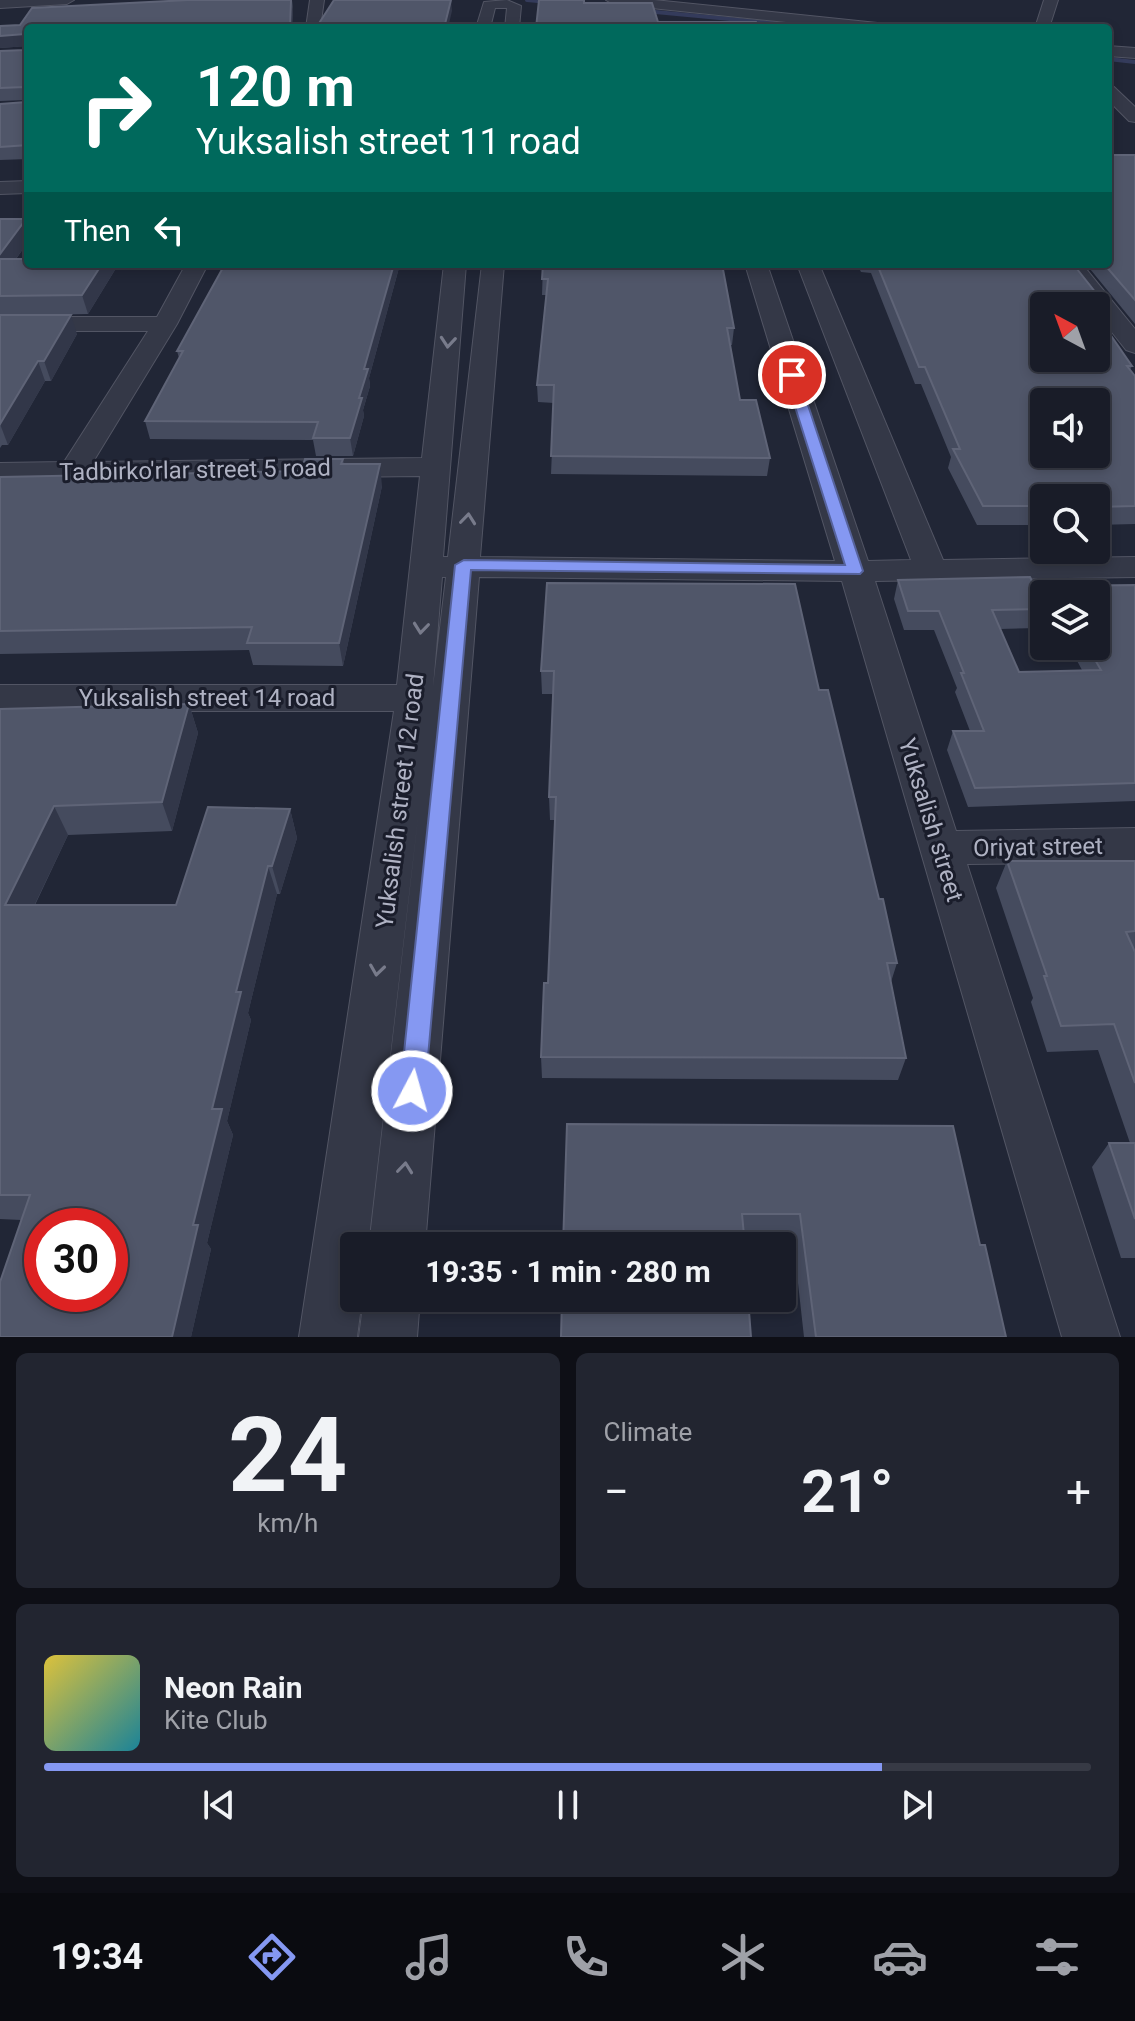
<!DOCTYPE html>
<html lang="en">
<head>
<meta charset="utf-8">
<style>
	:root { --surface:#191c28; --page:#222530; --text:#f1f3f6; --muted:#9fa1a8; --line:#373a45; --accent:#8598f2 }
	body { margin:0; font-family:Roboto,sans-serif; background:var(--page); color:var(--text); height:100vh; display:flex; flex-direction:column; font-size:30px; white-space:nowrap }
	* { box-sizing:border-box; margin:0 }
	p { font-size:26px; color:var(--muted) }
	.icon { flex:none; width:44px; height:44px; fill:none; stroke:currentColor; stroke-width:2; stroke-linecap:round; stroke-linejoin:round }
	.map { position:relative; height:1337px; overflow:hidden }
	.drawer { display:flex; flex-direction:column; gap:16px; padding:16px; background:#0e0f16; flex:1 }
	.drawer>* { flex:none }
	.banner { position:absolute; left:24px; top:24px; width:1088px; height:244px; border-radius:8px; box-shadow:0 4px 12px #0003,0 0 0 2px var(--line); background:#00695c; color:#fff; overflow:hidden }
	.needle { width:52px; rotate:319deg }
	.buttons { position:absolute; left:1030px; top:292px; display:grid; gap:16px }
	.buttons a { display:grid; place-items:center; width:80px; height:80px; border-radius:8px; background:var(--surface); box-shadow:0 4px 12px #0003,0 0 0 2px var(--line); font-size:40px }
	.speed { position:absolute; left:24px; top:1208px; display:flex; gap:16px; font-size:40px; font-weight:700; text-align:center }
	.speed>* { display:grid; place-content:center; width:104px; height:104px; border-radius:50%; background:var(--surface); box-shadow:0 4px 12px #0003,0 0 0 2px var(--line); line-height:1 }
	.speed .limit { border:12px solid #d22; background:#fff; color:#111 }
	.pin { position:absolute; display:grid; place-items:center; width:68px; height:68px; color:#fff; margin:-34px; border:4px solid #fff; border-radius:50%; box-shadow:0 2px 8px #0007 }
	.me { position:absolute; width:88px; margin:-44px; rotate:6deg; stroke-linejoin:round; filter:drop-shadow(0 0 6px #0008) }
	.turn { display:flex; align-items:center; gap:28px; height:168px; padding:0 40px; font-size:36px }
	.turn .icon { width:104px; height:104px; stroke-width:2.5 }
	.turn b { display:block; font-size:56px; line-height:68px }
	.then { display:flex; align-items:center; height:76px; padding:0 40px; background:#0003; gap:16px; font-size:30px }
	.big { font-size:60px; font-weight:700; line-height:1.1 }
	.drawer .card { flex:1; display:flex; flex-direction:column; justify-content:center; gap:12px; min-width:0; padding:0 28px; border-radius:12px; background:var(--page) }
	.drawer .dial { align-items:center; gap:0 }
	.dial b { font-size:104px; line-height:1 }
	.song { display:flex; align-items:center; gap:24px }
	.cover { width:96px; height:96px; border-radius:12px; background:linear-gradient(135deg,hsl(50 70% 55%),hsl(190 70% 35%)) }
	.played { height:8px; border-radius:4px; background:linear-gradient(90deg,var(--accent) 80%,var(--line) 80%) }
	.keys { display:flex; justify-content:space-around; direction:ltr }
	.heat { display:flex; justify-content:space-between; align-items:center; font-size:44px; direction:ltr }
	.drawer .tiles { flex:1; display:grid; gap:16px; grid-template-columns:1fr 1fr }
	.card:last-child { grid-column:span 2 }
	.trip { position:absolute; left:340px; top:1232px; width:456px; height:80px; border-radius:8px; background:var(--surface); box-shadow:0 4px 12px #0003,0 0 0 2px var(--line); font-weight:700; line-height:80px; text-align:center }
	.tab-bar { display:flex; height:128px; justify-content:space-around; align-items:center; background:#0a0b10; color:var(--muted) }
	.tab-bar .icon { width:56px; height:56px }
	.tab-bar .selected { color:var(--accent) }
	.tab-bar b { font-size:36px; color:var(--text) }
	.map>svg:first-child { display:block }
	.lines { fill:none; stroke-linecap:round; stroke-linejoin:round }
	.stream { stroke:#343b5b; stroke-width:4 }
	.minor-casing { stroke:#525564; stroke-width:2 }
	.minor { fill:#343847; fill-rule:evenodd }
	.wall { fill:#454b5e; fill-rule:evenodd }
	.shaded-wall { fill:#323749 }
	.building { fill:#505669; stroke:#5f6477; stroke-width:2; fill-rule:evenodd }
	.oneway { stroke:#787b8b }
	.route { fill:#8598f2; stroke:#56639d; stroke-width:2 }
	.labels { text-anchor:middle; stroke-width:6; stroke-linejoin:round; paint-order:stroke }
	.street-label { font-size:24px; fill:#afb2c3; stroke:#1a1d2b }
</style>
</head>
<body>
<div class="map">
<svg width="1135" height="1337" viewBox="0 0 1135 1337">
	<rect width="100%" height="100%" fill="#212636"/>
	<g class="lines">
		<!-- stream -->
		<g class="stream">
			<path d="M527 0 549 2"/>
			<path d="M645 11 826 28"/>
			<path d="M1108 59 1135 62"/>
		</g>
		<defs>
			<g id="minor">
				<path d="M0 0H74L67 4 0 8Z"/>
				<path d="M310 0H324L320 28H306Z"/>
				<path d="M507 0 521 6 519 28H505L507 8H495L490 28H476L484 2Z"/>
				<path d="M606 0H654L887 24 894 28H844L613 4Z"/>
				<path d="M1044 0H1058L1049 28H1035Z"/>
				<path d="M1108 46 1135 48V58L1108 56Z"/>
				<path d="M1108 86 1114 87 1135 107V122L1129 121 1108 100Z"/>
				<path d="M28 181V193L0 194V182Z"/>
				<path d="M186 264H208L177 324 93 462 422 458 444 264H466L443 557H448L482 264H504L480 557 835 561 745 264H767L868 561 911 560 797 264H819L943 560 1135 557V577L875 581 956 831 1135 828V862L967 864 1120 1337H1062L842 581 479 577 425 1246H369L419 809 368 1246H354V1298H362L357 1337H299L394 711H0V685H397L420 476 0 481V463L64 462 148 331H0V317H157ZM442 577H446L433 687Z"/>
				<path d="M1059 264H1082L1135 329V353L1126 350 1096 312V306H1091Z"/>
				<path d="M364 1298H420L417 1337H359Z"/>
			</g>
		</defs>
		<!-- minor casing -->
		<use href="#minor" class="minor-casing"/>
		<!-- minor -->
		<use href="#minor" class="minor"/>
	</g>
	<!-- wall -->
	<g class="wall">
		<path d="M188 0H292L293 9 292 28H28V159L0 160V104L26 102V100L0 101V51L25 50 28 47 27 46 0 48V26L20 25 32 8Z"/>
		<path d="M1135 155V324L1086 264H1108Z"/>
		<path d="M0 219H26L28 225V242L16 259 28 264H124L118 265 88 314 35 315 77 334 51 381H45L8 445H2L0 448Z"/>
		<path d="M225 264H400L369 378 370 386 363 410 364 416 353 456H316L313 440 150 439 145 421 179 358 177 351Z"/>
		<path d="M543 264 734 328 732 345H730L740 400 770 458 767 476 551 474 554 403 538 402 537 385 546 295H542Z"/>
		<path d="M857 264H1073L1107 307 1102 323 1132 366 1130 370 1135 376V524L1096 525V498H1044V525H977L948 468 951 457 921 384H915L871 273 861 272ZM1044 306H1096V358Z"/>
		<path d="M343 459 344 464 382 486 343 666 253 665 249 650 0 654V477L301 471Z"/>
		<path d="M898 580 1044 605V615L1039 628 1000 629 1019 672 1082 670 1069 646H1096V594H1051L1054 586 1135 585V801L968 807 947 750 953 731H970L955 692 957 688 934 630H904L894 599Z"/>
		<path d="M547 583 819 690 897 963 891 982 906 1058 898 1080 542 1078 541 1057 548 983 555 820H550L549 797 553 694H542L541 671Z"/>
		<path d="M189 704 198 733 172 831 68 835 35 905H176L290 809 297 838 280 894H277L248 1013 251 1020 227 1121 233 1135 207 1243 211 1249 191 1337H0L21 1220 0 1219V709Z"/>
		<path d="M1007 861H1135V1258H1121L1092 1167 1109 1143H1130L1098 1050 1047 1052 1031 1002 1033 998 996 888Z"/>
		<path d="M567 1124 980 1245 1006 1337H804L793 1238 744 1237Z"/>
	</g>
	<!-- shaded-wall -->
	<g class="shaded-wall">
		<path d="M291 0 293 9 292 28H290Z"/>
		<path d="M451 0 452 11 448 28H444Z"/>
		<path d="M25 34 28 46 0 48V36Z"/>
		<path d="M26 219 28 225V242L2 278 0 272V254Z"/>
		<path d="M102 264H117L118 265 88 314 82 295Z"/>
		<path d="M394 264H400L369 378 370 386 363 410 364 416 353 456 350 438 364 369Z"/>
		<path d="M71 315 77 334 51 381 44 361Z"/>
		<path d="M38 361 45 381 8 445 0 424Z"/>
		<path d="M380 464 382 486 343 666 339 643Z"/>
		<path d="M189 704 198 733 172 831 162 802Z"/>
		<path d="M54 806 68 835 21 933 5 905Z"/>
		<path d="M290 809 297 838 280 894 272 866Z"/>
		<path d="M268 866 277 894 248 1013 251 1020 227 1121 233 1135 207 1243 211 1249 191 1337H172L193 1225 212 1109 236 992Z"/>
	</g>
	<!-- building -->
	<g class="building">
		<path d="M188 0H291L290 28H28V145L0 147V104L26 102 27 90 24 87 0 88V51L25 50 28 47 25 34 0 36V26L20 25 32 8Z"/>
		<path d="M334 0H451L444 28H316Z"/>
		<path d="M539 0H584V3H652L658 22H756L759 28H536Z"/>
		<path d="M1108 155H1135V300L1104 264H1108Z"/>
		<path d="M0 219H26L0 254Z"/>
		<path d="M0 259H28V264H102L82 295 0 296Z"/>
		<path d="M225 264H394L364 369H368L359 398H362L350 438H313L318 422 145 421 183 351H177Z"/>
		<path d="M543 264H722L734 328H727L740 400H756L770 458 551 456 554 385H537L548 279H542Z"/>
		<path d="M877 264H1073L1107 307H1096V306H1044V358H1096V314L1132 366H1127L1135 376V506L1096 507V498H1044V506H983L953 449H960L925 367H919ZM1044 402H1096V454H1044Z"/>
		<path d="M0 315H71L44 361H38L0 424Z"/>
		<path d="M305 459H343L341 464H380L339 643H247L252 627 0 631V477L301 471Z"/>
		<path d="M1030 577 1044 605V609L992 610 1019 672 1101 670 1087 646H1096V594H1058L1054 586 1135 585V783L975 788 953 731H984L961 673H964L939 611H908L898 580Z"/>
		<path d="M547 583 795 584 819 690H828L879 899H883L897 963H887L906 1058 541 1057 544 983H548L556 797H549L554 671H541Z"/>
		<path d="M189 704 162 802 54 806 5 905H176L208 807 290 809 272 866H268L236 992H241L212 1109H222L193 1225H198L172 1337H0V1282L30 1195H0V709ZM42 1226H110V1294H42Z"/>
		<path d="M1007 861H1135V931L1126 932 1135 952V1083L1114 1024 1061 1026 1044 976H1047Z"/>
		<path d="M567 1124 953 1126 980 1245H985L1006 1337H816L800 1214H742L745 1246H563Z"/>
		<path d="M1109 1143H1135V1219Z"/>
		<path d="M562 1298H748L751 1337H561Z"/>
	</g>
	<!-- one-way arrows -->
	<defs><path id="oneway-chevron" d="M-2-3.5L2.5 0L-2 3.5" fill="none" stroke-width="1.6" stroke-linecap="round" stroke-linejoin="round" transform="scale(2)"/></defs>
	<g class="oneway">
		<use href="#oneway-chevron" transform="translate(448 342) rotate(95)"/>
		<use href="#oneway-chevron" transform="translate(468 519) rotate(-84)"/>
		<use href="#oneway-chevron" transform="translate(421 628) rotate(96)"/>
		<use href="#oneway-chevron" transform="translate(377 970) rotate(98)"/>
		<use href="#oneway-chevron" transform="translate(405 1168) rotate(-84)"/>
	</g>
	<!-- route -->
	<path class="route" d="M787 373 798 375 863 571 860 574 471 570 425 1091 421 1100 412 1103 403 1100 400 1091 455 565 464 560 845 565 785 375Z"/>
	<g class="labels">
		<!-- street labels -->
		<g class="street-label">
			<text transform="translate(195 470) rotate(-1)" y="8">Tadbirko'rlar street 5 road</text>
			<text x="207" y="706">Yuksalish street 14 road</text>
			<text transform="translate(400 801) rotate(-83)" y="8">Yuksalish street 12 road</text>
			<text transform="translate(931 820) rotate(73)" y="8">Yuksalish street</text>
			<text transform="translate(1038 847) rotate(-1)" y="8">Oriyat street</text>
		</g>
	</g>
</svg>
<div class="buttons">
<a><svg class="needle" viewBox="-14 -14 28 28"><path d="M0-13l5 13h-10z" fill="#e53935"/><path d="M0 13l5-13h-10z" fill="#9fa1a8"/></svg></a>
<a><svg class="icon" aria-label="sound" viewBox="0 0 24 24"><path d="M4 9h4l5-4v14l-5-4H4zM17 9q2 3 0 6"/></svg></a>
<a><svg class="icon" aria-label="search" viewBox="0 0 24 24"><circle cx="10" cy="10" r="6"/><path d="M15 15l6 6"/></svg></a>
<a><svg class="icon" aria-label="layers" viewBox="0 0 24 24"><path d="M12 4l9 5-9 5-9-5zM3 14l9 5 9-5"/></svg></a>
</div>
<div class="speed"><div class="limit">30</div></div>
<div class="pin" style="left:792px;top:375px;background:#d93025"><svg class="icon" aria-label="arrive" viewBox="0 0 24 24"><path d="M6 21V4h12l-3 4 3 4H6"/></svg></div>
<svg class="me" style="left:412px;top:1091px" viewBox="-20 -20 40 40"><circle r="17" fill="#8598f2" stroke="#fff" stroke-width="3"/><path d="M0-11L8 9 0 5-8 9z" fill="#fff"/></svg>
<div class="trip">19:35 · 1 min · 280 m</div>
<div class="banner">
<div class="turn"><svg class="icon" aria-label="right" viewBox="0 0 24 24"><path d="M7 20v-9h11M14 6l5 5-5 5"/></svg><div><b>120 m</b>Yuksalish street 11 road</div></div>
<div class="then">Then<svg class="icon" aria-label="left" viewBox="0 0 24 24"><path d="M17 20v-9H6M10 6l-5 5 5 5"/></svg></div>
</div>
</div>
<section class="drawer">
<div class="tiles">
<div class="card dial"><b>24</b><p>km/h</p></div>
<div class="card"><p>Climate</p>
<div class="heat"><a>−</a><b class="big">21°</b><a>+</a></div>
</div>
<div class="card">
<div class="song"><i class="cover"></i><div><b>Neon Rain</b><p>Kite Club</p></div></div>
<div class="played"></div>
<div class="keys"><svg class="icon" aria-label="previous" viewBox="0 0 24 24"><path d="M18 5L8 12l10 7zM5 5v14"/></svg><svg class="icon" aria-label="pause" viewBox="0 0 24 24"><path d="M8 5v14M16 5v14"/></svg><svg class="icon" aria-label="next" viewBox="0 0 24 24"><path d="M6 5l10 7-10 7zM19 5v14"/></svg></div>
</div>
</div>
</section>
<nav class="tab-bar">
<b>19:34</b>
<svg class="icon selected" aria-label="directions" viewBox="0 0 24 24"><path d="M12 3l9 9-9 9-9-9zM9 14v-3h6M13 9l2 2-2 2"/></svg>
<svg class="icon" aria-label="music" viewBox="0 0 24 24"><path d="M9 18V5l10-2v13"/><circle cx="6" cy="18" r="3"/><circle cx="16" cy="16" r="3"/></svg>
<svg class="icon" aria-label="phone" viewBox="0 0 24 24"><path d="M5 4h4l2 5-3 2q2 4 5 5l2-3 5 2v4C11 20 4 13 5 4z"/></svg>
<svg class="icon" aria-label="climate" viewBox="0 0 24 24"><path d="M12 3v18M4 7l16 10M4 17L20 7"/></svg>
<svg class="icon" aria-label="car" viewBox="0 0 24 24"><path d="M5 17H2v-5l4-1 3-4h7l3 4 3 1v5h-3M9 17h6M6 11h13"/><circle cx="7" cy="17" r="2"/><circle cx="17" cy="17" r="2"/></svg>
<svg class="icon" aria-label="filters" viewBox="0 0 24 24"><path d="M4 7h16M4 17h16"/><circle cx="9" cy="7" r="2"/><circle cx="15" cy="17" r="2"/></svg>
</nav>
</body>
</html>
